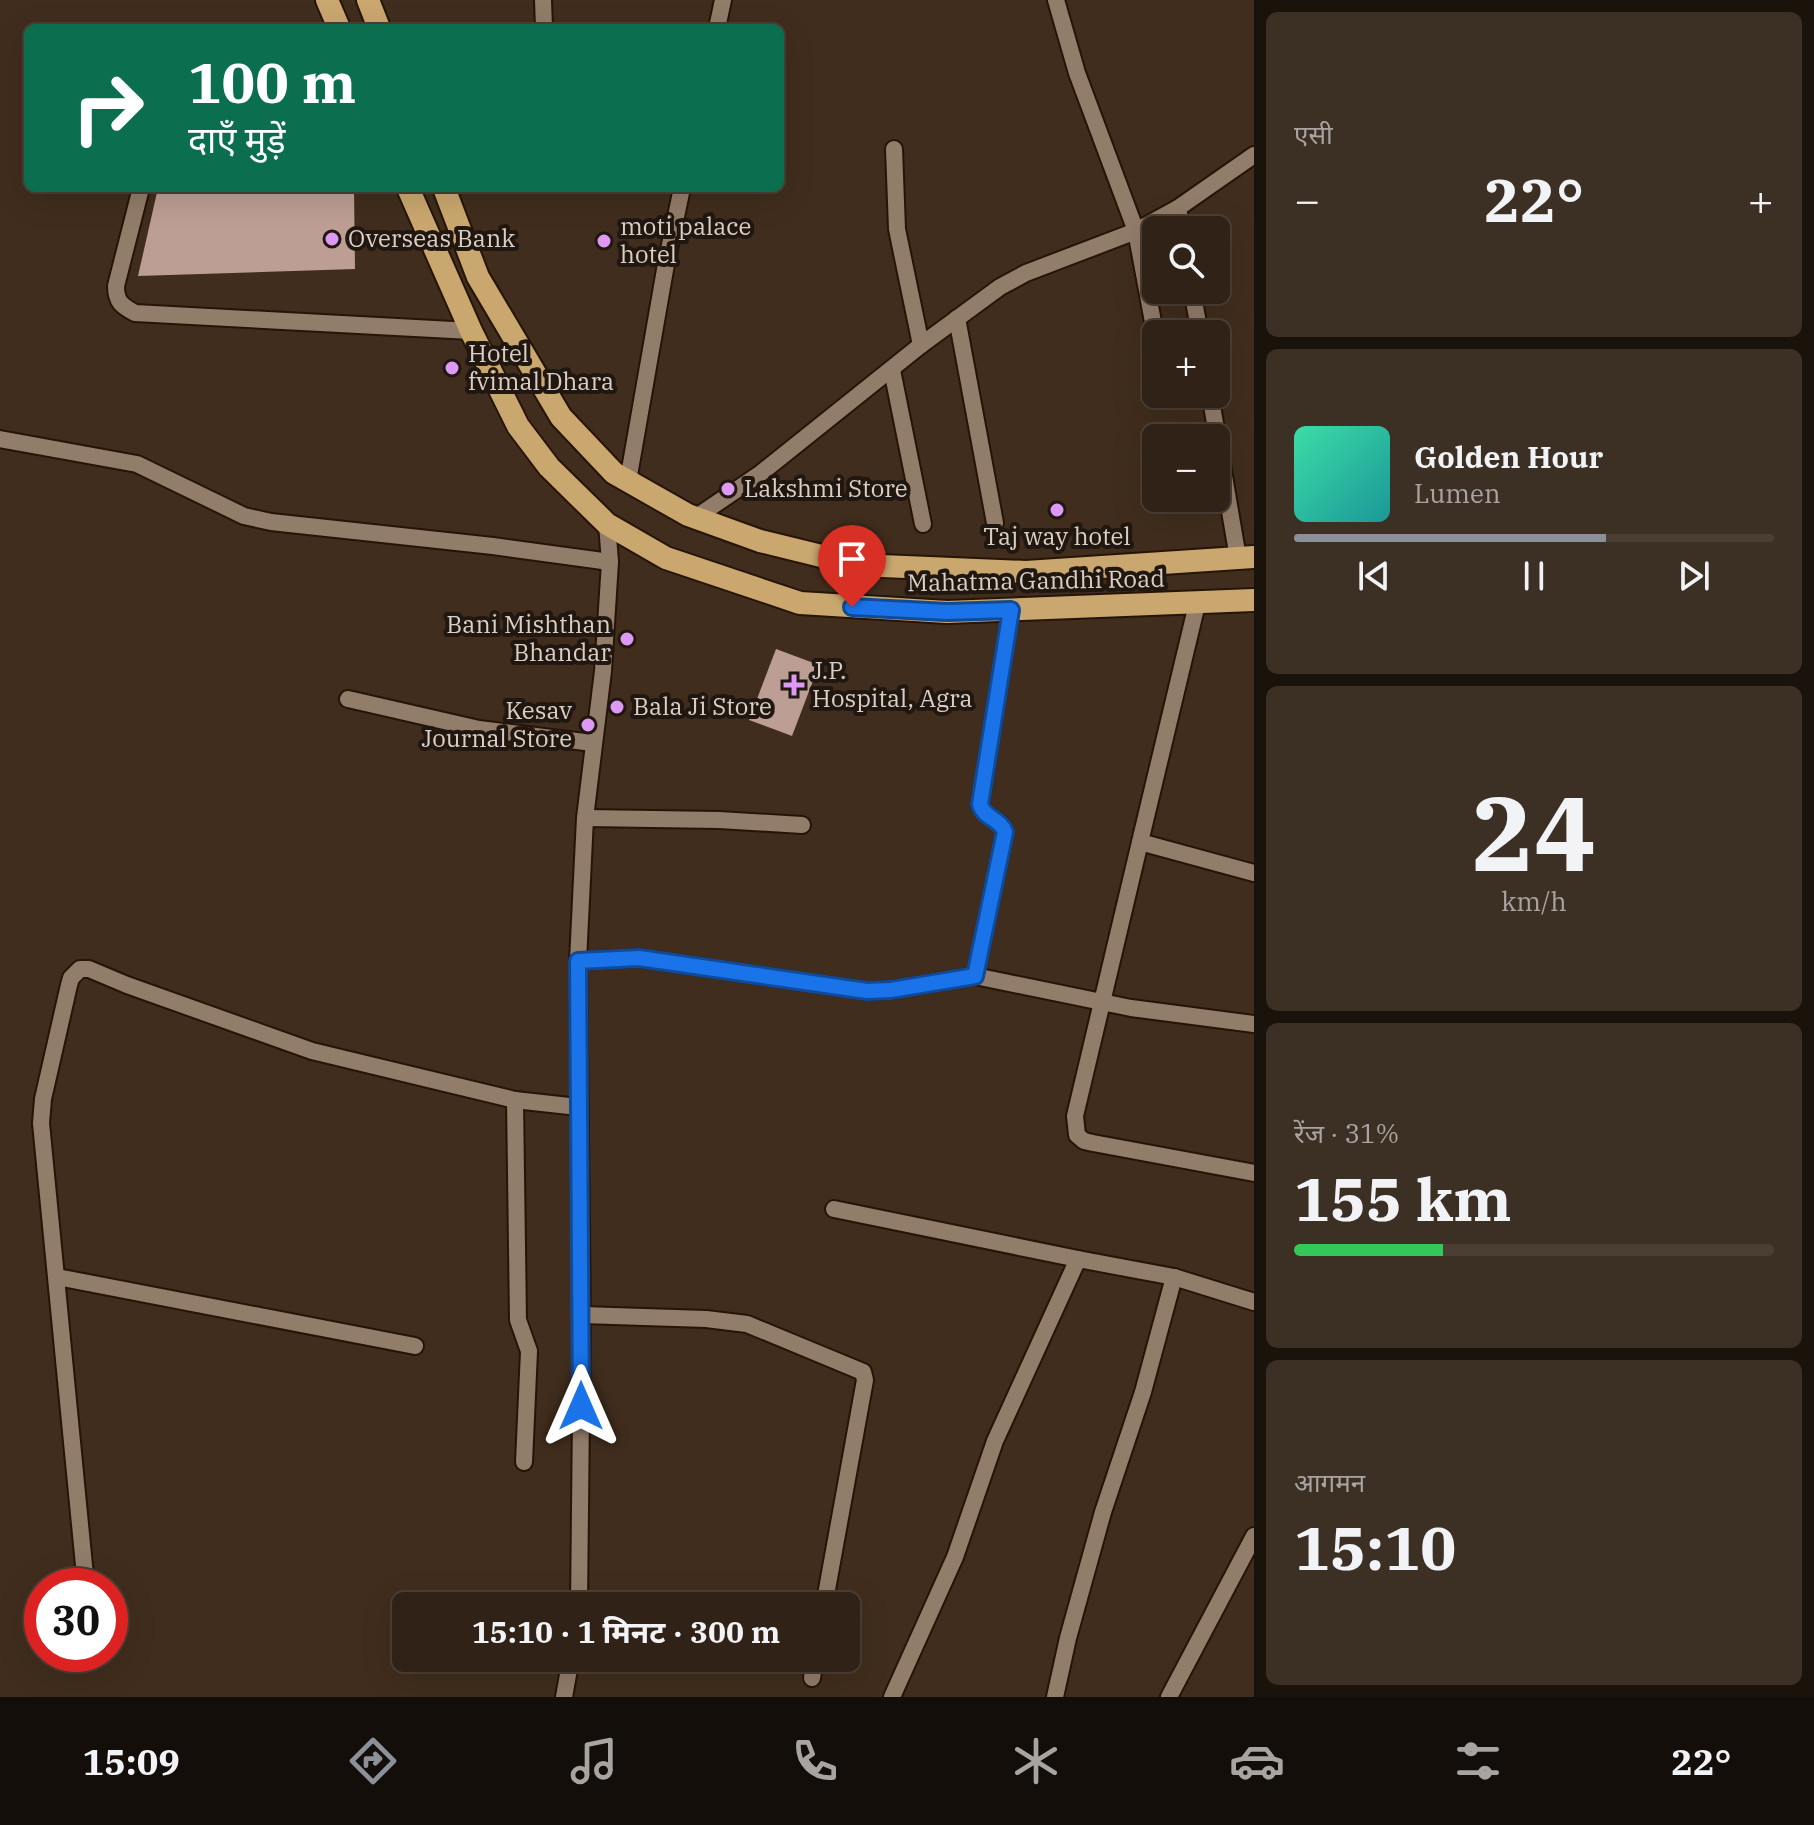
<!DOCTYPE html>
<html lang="hi">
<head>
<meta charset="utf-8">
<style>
	:root { --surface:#302216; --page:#3c2f23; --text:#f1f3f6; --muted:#a8a4a1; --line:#4b3f35; --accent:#8c9099 }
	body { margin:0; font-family:"IBM Plex Serif","Noto Sans Devanagari",serif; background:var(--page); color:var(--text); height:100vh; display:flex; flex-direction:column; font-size:30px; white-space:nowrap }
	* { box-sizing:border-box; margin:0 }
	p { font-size:26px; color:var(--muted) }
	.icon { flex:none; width:44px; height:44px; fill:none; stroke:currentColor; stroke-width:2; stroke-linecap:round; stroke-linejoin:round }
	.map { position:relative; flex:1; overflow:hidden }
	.details { display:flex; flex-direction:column; gap:12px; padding:12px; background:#1a130c; width:560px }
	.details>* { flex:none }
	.guide { position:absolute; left:24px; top:24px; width:760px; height:168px; border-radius:12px; box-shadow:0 8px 32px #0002,0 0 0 2px var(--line); background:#0b6e4f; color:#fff; overflow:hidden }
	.buttons { position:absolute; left:1142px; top:216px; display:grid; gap:16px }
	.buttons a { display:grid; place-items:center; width:88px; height:88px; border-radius:12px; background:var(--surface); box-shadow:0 8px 32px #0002,0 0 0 2px var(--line); font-size:40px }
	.speed { position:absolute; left:24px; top:1568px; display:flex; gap:16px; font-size:40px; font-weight:700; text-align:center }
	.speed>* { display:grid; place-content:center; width:104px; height:104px; border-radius:50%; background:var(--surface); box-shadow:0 8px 32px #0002,0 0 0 2px var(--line); line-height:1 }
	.speed .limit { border:12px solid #d22; background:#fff; color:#111 }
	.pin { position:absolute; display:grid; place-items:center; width:68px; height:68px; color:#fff; margin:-82px -34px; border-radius:50% 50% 50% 0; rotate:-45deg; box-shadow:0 0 8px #0007 }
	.pin .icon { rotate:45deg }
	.me { position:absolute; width:88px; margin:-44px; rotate:0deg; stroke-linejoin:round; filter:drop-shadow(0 0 6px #0008) }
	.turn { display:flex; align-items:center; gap:28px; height:168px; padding:0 32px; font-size:36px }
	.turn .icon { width:104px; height:104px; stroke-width:2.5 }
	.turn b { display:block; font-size:56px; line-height:68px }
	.big { font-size:60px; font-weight:700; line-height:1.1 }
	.details .tile { flex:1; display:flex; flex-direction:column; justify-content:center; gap:12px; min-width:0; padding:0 28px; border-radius:12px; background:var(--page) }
	.details .dial { align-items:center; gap:0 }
	.dial b { font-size:104px; line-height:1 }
	.song { display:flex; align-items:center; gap:24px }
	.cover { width:96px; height:96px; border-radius:12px; background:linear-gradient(135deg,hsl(160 70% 55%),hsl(180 70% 35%)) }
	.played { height:8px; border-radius:4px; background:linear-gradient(90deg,var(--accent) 65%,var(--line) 65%) }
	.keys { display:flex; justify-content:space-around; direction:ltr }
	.heat { display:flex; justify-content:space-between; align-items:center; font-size:44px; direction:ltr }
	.charge { height:12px; border-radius:6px; background:linear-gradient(90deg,#34c759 31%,var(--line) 0) }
	.trip { position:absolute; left:392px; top:1592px; width:468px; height:80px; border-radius:12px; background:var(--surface); box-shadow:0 8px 32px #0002,0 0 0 2px var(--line); font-weight:700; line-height:80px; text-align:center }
	.dock { display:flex; height:128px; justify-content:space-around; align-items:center; background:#130e09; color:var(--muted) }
	.dock .icon { width:56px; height:56px }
	.dock .active { color:var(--accent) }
	.dock b { font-size:36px; color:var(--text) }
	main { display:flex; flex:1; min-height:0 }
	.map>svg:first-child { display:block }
	.building { fill:#bc9e94 }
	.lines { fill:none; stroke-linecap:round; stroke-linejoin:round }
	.minor-casing { stroke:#261506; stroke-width:20 }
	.trunk-casing { stroke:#261506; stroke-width:26 }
	.minor { stroke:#927c6a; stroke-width:16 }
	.trunk { stroke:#caa76f; stroke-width:22 }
	.route-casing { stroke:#114b97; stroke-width:20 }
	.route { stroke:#1a73e8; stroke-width:14 }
	.poi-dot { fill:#dd99f3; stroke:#201710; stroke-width:3 }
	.labels { text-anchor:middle; stroke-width:8; stroke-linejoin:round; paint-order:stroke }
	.poi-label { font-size:24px; fill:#dbcfc5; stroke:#201710; text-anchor:start }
	.street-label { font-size:24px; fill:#dbcfc5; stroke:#201710 }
</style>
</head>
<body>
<main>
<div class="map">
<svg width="1254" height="1697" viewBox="0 0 1254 1697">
	<rect width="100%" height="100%" fill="#402d1d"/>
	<!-- building -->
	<g class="building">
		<path d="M158 188H354L355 269 138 276Z"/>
		<path d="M776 649 819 665 792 736 749 720Z"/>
	</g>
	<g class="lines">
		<defs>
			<g id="minor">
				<path d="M543 0 544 28"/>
				<path d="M1056 0 1077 73 1136 231 1156 338"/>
				<path d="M717 28 723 0"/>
				<path d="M894 149 897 229 921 345"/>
				<path d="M141 188 116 286C116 302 122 306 135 313L471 331"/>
				<path d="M1178 208 1182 230"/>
				<path d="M1192 290 1200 334"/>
				<path d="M957 318 995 523"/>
				<path d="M892 370 923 524"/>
				<path d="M1210 394 1238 558"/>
				<path d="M0 439 137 464 244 516 271 522 493 546 610 562"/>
				<path d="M628 481 666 264 682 188"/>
				<path d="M695 518 761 473 921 345 1000 287 1026 273 1136 231 1178 208 1254 155"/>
				<path d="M1197 604 1140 842 1254 873"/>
				<path d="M348 699 479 729 593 743"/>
				<path d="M585 818 719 820 802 825"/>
				<path d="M1140 842 1075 1116 1077 1135 1084 1141 1093 1143 1254 1173"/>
				<path d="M578 961 639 958 867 991 891 990 975 976 1131 1008 1254 1024"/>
				<path d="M975 976 1005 832C1001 818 983 818 980 804L1011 610"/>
				<path d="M515 1100 578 1107"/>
				<path d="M834 1209 1078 1259"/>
				<path d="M57 1277 415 1346"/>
				<path d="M582 1315 706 1319 747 1324 863 1372 865 1380 824 1606"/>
				<path d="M86 1586 41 1123 43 1099 69 985 71 978 80 969H89L127 985 312 1051 515 1100 518 1320 529 1351 524 1462"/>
				<path d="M579 1606 582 1315 578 961 585 818 603 671 610 562 607 524"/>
				<path d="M812 1678 815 1658"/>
				<path d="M564 1697 571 1658"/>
				<path d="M892 1697 955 1557 995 1441 1078 1259 1174 1277 1254 1302"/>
				<path d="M1055 1697 1068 1638 1103 1512 1143 1392 1174 1277"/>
				<path d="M1169 1697 1254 1536"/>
			</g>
			<g id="trunk">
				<path d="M327 0 339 28"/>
				<path d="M368 0 379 28"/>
				<path d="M408 188 471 331 518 426 549 467 607 524 666 558 800 603 947 612 1254 600"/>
				<path d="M444 188 478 277 561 417 614 473 688 515 760 541 858 565 1026 572 1254 557"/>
			</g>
		</defs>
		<!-- minor casing -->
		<use href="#minor" class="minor-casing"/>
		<!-- trunk casing -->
		<use href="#trunk" class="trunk-casing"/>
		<!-- minor -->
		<use href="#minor" class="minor"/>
		<!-- trunk -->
		<use href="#trunk" class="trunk"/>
	</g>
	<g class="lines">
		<defs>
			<path id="route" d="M581 1406 578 961 639 958 867 991 891 990 975 976 1005 832C1001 819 983 818 980 804L1011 610 947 612 852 607"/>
		</defs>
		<!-- route casing -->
		<use href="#route" class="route-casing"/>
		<!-- route -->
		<use href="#route" class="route"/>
	</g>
	<!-- markers -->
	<g class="poi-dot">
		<circle cx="332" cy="239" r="8"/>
		<circle cx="604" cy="241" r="8"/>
		<circle cx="452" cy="368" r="8"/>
		<circle cx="728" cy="489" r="8"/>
		<circle cx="1057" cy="510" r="8"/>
		<circle cx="627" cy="639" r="8"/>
		<path d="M790 673h8v8h8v8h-8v8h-8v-8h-8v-8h8z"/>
		<circle cx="617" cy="707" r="8"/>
		<circle cx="588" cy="725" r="8"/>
	</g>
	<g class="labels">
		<!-- poi labels -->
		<g class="poi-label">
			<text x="620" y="235">moti palace<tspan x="620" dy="28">hotel</tspan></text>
			<text x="348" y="247">Overseas Bank</text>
			<text x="468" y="362">Hotel<tspan x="468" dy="28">fvimal Dhara</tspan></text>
			<text x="744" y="497">Lakshmi Store</text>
			<text x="1057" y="545" text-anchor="middle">Taj way hotel</text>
			<text x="611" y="633" text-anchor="end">Bani Mishthan<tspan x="611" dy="28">Bhandar</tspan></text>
			<text x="812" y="679">J.P.<tspan x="812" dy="28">Hospital, Agra</tspan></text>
			<text x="633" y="715">Bala Ji Store</text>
			<text x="572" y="719" text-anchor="end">Kesav<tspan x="572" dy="28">Journal Store</tspan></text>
		</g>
		<!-- street labels -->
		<g class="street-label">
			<text transform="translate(1036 581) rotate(-1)" y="8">Mahatma Gandhi Road</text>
		</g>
	</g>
</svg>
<div class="buttons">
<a><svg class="icon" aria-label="search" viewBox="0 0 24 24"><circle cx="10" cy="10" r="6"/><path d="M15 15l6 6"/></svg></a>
<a>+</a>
<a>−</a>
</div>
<div class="speed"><div class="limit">30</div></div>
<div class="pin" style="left:852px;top:607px;background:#d93025"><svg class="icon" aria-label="arrive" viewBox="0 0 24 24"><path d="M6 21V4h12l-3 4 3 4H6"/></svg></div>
<svg class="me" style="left:581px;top:1406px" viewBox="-20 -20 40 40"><path d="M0-17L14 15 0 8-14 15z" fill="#1a73e8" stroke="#fff" stroke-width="4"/></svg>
<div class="trip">15:10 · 1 मिनट · 300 m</div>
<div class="guide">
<div class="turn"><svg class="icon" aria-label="right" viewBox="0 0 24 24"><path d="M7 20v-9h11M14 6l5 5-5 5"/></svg><div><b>100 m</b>दाएँ मुड़ें</div></div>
</div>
</div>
<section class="details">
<div class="tile"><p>एसी</p>
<div class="heat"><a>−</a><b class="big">22°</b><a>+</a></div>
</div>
<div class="tile">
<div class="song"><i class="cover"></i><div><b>Golden Hour</b><p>Lumen</p></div></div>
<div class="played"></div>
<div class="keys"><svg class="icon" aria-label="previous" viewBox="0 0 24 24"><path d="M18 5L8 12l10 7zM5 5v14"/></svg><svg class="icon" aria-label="pause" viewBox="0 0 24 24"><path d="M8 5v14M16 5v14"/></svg><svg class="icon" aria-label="next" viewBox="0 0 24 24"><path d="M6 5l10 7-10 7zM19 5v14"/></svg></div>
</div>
<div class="tile dial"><b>24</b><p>km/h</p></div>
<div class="tile"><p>रेंज · 31%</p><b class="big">155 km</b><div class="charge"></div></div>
<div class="tile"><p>आगमन</p><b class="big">15:10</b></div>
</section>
</main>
<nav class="dock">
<b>15:09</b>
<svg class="icon active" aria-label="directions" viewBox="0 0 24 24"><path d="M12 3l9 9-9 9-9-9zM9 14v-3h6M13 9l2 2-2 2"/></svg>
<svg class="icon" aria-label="music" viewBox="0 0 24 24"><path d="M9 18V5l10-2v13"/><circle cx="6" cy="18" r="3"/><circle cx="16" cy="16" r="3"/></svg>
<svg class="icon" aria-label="phone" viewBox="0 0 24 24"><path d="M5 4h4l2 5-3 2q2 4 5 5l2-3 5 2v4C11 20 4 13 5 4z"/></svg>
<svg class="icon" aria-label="climate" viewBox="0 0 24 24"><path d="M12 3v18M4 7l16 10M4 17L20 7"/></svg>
<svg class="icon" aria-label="car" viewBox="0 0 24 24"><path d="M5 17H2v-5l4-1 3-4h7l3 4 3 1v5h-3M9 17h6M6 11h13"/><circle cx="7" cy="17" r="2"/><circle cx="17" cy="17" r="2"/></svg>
<svg class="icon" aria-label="filters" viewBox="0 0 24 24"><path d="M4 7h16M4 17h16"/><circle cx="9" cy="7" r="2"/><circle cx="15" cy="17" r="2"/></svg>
<b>22°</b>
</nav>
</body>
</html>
